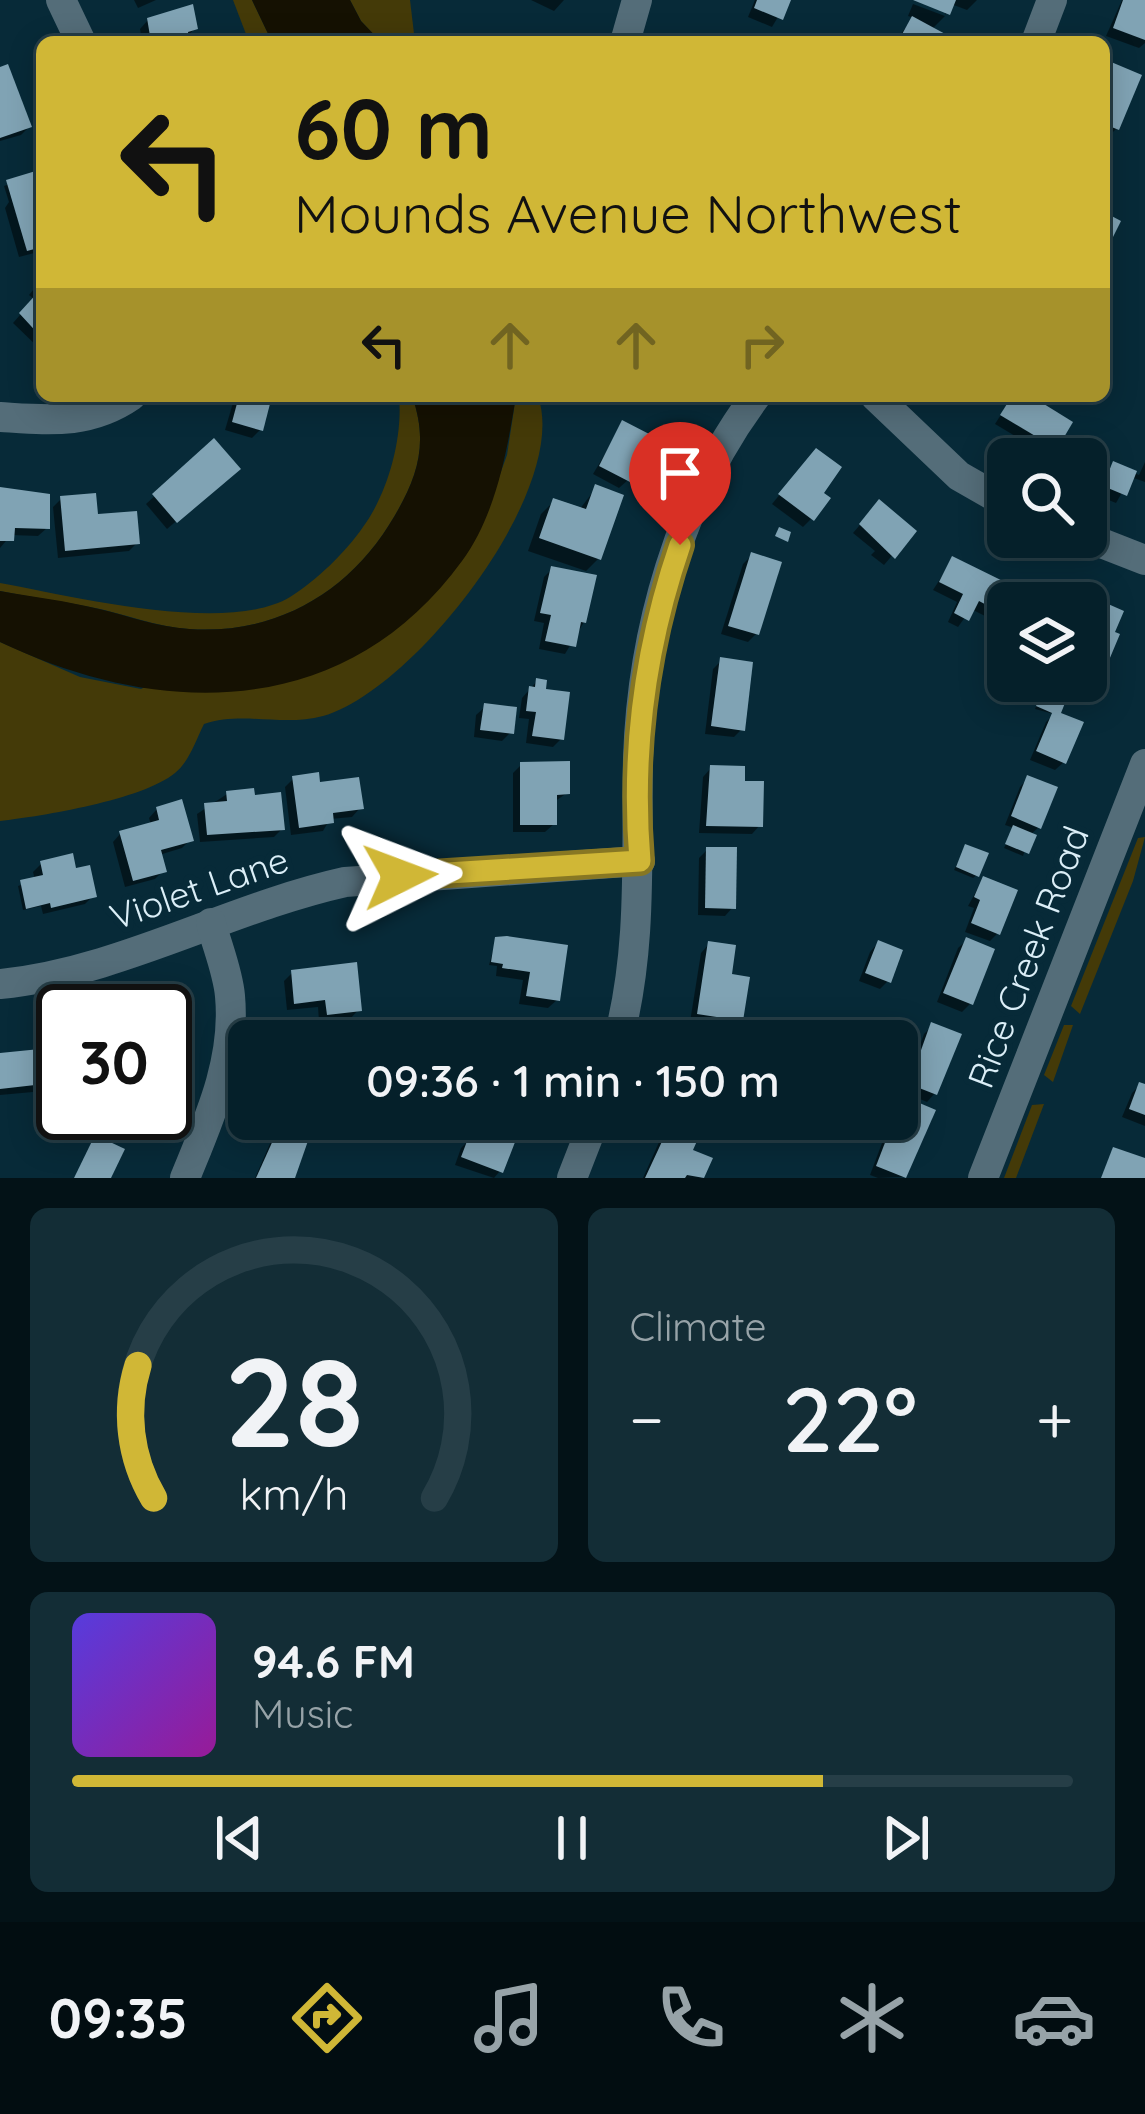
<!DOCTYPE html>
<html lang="en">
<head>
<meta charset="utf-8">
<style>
	:root { --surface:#05202a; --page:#132d36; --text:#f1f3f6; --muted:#97a3a8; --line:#263e47; --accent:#d0b736 }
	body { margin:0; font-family:Quicksand,sans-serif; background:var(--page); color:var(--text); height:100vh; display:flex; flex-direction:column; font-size:45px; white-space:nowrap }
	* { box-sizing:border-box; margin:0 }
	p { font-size:39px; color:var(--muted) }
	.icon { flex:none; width:66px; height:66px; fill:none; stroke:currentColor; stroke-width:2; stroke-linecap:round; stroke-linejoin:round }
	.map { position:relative; height:1178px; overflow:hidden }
	.sheet { display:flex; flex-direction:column; gap:30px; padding:30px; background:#031217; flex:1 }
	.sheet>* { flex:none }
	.guide { position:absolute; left:36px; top:36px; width:1074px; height:366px; border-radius:18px; box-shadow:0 6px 30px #0003,0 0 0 3px var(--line); background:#d0b736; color:#111; overflow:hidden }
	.tools { position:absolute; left:987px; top:438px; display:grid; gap:24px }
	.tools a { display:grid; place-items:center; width:120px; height:120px; border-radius:18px; background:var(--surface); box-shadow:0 6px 30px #0003,0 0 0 3px var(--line); font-size:60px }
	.speed { position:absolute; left:36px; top:984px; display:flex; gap:24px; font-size:60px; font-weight:700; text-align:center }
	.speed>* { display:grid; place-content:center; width:156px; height:156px; border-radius:50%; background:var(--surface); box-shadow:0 6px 30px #0003,0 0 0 3px var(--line); line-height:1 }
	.speed .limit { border:6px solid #111; border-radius:18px; background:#fff; color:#111 }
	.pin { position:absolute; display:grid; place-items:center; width:102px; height:102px; color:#fff; margin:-123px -51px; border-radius:50% 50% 50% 0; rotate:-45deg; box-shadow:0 0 12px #0007 }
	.pin .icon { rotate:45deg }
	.me { position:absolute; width:132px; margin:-66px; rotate:87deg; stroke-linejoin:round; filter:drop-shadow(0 0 9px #0008) }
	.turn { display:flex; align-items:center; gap:42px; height:252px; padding:0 60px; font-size:54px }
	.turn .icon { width:156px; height:156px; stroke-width:2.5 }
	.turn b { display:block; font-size:84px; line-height:102px }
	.lanes { display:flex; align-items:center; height:114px; padding:0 60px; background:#0003; justify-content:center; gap:60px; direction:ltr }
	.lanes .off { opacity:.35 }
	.big { font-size:90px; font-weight:600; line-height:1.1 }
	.sheet .card { flex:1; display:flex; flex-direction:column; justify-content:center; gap:18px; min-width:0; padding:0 42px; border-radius:18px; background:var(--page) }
	.sheet .dial { align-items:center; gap:0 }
	.dial svg { height:312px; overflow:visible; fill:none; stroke:var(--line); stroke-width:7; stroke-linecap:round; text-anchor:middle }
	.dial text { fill:var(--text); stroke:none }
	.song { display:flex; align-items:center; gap:36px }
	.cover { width:144px; height:144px; border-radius:18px; background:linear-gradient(135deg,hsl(250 70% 55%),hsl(300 70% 35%)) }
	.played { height:12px; border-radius:6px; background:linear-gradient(90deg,var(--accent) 75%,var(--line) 75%) }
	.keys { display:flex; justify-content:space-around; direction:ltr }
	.heat { display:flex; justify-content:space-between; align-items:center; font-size:66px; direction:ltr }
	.sheet .tiles { flex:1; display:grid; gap:30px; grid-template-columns:1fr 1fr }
	.card:last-child { grid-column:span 2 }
	.trip { position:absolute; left:228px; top:1020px; width:690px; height:120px; border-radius:18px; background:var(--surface); box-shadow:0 6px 30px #0003,0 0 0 3px var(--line); font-weight:600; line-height:120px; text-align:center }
	.menu { display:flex; height:192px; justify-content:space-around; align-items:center; background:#020d11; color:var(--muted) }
	.menu .icon { width:84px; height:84px }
	.menu .selected { color:var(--accent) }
	.menu b { font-size:54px; color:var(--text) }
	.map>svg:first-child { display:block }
	.green { fill:#443a08 }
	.water { fill:#151102 }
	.shadow { fill:#0007 }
	.building { fill:#80a3b4 }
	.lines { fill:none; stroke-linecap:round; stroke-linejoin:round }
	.minor { stroke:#546d79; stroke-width:30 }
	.route-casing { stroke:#877723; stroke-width:30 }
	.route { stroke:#d0b736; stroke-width:21 }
	.labels { text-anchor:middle; stroke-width:12; stroke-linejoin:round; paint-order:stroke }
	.street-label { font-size:36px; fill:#dbeef7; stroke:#072a38 }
</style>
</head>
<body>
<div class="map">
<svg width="1145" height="1178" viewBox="0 0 1145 1178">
	<rect width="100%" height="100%" fill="#072a38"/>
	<!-- green -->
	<g class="green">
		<path d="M233 0H252L272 42H249Z"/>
		<path d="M350 0H410L415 42H381L361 21Z"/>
		<path d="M399 396H412C430 446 416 482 389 525 345 595 273 635 189 629 155 627 123 613 90 607 60 601 30 597 0 591V583C71 596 227 635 290 597 317 580 345 553 363 527 388 493 403 438 399 396Z"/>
		<path d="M516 396H538C571 490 413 691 323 716 283 727 243 711 204 724 196 740 189 762 175 773 142 800 43 816 0 821V642L80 677 141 689 483 521 507 455Z"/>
		<path d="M1145 837 1133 881 1080 1014 1071 1006 1138 838Z"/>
		<path d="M1064 1025H1073L1053 1082 1044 1075Z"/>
		<path d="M1044 1104 1016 1178H1004L1032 1105Z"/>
	</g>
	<!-- water -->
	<g class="water">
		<path d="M252 0H350L361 21 381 42H272Z"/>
		<path d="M412 396H516C507 451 496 515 462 561 347 719 163 720 0 642V591C33 597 67 601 99 609 129 616 158 627 189 629 273 635 345 595 389 525 416 482 430 446 412 396Z"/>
	</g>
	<!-- shadow -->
	<g class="shadow">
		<path d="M134 0H156L138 8Z"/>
		<path d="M531 0H564L554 11Z"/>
		<path d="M755 0H788L772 27 748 17Z"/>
		<path d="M920 0H977L967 10 951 4 945 15V10Z"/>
		<path d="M1122 0H1145V43L1139 48 1106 36Z"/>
		<path d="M913 4 945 16 931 30 954 42H894L914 18 908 16Z"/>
		<path d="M148 20 195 28 186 38V42H142L140 29Z"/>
		<path d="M1104 63 1116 129 1108 137 1104 135Z"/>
		<path d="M0 70 29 127 21 135 0 141Z"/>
		<path d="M37 174 42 191V251L19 257 5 208 9 202 4 186Z"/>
		<path d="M42 279V351L13 323 34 299 29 295Z"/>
		<path d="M235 396H269L260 430 252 438 225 430Z"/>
		<path d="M1013 396H1025L1055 447 1047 455 995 424Z"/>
		<path d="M623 424 628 480 619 488 593 474Z"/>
		<path d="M213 442 228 477 167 529 146 504Z"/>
		<path d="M808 460 819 494 811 519 803 527 772 504Z"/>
		<path d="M1145 462V482L1131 477 1116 503 1096 495 1105 472 1114 464 1139 475Z"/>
		<path d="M596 488 599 558 586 571 528 551 541 514 554 501 579 510Z"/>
		<path d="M0 490 47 528 38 536 11 535 0 548Z"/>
		<path d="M62 498 95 518 137 543 129 551 58 558 53 507Z"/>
		<path d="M871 512 913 531 884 565 871 555 875 551 853 533Z"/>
		<path d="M752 555 756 634 748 642 721 634 743 564Z"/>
		<path d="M953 559 998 610 989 618 971 609 958 627 948 622 957 602 933 590Z"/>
		<path d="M552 569 584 622 565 654 539 649 544 623 534 621 544 577Z"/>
		<path d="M1096 607V682L1088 690 1066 681H1086V629Z"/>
		<path d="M721 661 742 729 734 737 705 734 713 669Z"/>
		<path d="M537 681 561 739 553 747 526 743 529 719 519 718 522 698Z"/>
		<path d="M1041 695 1057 714 1064 762 1055 770 1030 760 1046 722 1054 714 1035 709Z"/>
		<path d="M485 707 511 732 502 741 474 737 476 715Z"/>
		<path d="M521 765 567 793 554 802V824L545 832H513V773Z"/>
		<path d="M711 768 742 784 760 825 752 834 699 833 703 777Z"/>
		<path d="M1028 778 1039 827 1030 835 1023 856 1004 848 1014 828 1005 825 1020 787Z"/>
		<path d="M293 779 317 786 360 808 352 817 330 819 323 831 291 835 285 787Z"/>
		<path d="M227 794 282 829 274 837 200 842 197 814Z"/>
		<path d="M157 809 190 840 182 848 159 855 163 871 155 879 125 887 113 842 121 833 151 825 149 818Z"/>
		<path d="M966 847 977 875 973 878 954 870Z"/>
		<path d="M707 850 733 907 725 916 698 915 699 858Z"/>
		<path d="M41 864 74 871 93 896 85 904 43 914 41 906 23 910 18 886 35 880 33 872Z"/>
		<path d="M983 879 998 933 990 941 965 932 974 908 968 906Z"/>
		<path d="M496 940 506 941 557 1000 548 1008 519 1004 523 980 496 976 497 966 489 965Z"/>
		<path d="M967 940 970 1004 962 1012 937 1002 958 948Z"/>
		<path d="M878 943 888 981 880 989 859 981 870 952Z"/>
		<path d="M709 944 728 976 740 1020 732 1028 690 1022 701 953Z"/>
		<path d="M292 973 359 1009 351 1018 319 1021 318 1007 287 1010 284 981Z"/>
		<path d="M932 1026 935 1093 927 1102 903 1092 924 1034Z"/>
		<path d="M0 1056 41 1083 33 1092 0 1095Z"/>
		<path d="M1140 1085 1145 1087V1126L1122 1117 1132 1093Z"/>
		<path d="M903 1100V1177L878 1178 870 1175 891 1119H897V1106Z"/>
		<path d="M99 1113H136L122 1132 97 1126Z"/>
		<path d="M270 1119H322L307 1135 291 1178H255L272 1139 281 1130 269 1127Z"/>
		<path d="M483 1119H521L500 1171 494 1178 455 1165 461 1148 470 1139 474 1141Z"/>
		<path d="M663 1119H697L687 1129 689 1152 709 1160 701 1178H643L664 1131 674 1122Z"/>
	</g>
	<!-- building -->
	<g class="building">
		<path d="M757 0H791L783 20 754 8Z"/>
		<path d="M913 0H956L950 15Z"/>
		<path d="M1123 0H1145V40L1113 28Z"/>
		<path d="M193 4 198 29 188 32 189 42H151L147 18Z"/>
		<path d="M912 16 960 42H907L900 38Z"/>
		<path d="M1104 59 1142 75 1119 130 1104 124Z"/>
		<path d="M8 64 32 127 0 138V67Z"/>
		<path d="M39 170 42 247 27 251 6 180Z"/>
		<path d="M1104 212 1121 221 1111 241 1104 237Z"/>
		<path d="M42 276V338L19 313 40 290 34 285Z"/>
		<path d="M239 396H272L263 431 232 422Z"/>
		<path d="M1012 396H1031L1073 422 1057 449 1000 415Z"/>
		<path d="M622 420 653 436 630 482 599 466Z"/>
		<path d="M214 438 241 469 177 523 152 494Z"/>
		<path d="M816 448 842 467 824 493 831 498 814 521 778 494Z"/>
		<path d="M1113 461 1137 471 1127 496 1103 486Z"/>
		<path d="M595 484 624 495 601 560 539 538 553 498 586 509Z"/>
		<path d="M0 487 50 494V529L15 528 14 541H0Z"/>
		<path d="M96 493 98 514 137 511 140 544 65 551 60 496Z"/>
		<path d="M879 499 917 531 895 559 859 524Z"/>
		<path d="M779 527 791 532 788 542 775 536Z"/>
		<path d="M751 552 782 562 759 635 728 626Z"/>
		<path d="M952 556 1013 586 1000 612 979 601 969 621 954 613 963 594 939 582Z"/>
		<path d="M551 566 597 575 586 623 581 622 576 647 545 641 551 615 540 613Z"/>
		<path d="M1099 600 1124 611 1115 632 1120 634 1099 684 1086 678V630Z"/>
		<path d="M720 657 753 662 745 731 711 726Z"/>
		<path d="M536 678 547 680 546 689 570 692 564 740 532 736 536 712 526 711 529 686 535 687Z"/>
		<path d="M1044 688 1067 698 1061 713 1084 722 1066 764 1036 751 1052 713 1036 706Z"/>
		<path d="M484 703 517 707 514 734 480 730Z"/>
		<path d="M570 761V794L557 795V825H520V762Z"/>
		<path d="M710 765 745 766V781H764L763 827 706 826Z"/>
		<path d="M319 772 320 782 359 777 364 809 333 813 334 823 299 828 292 776Z"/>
		<path d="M1027 775 1058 787 1041 829 1011 816Z"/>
		<path d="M254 788 255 795 281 792 285 830 207 835 204 803 227 801 226 791Z"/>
		<path d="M182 799 194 841 161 850 167 872 133 881 119 831 159 820 156 807Z"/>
		<path d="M1013 825 1037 835 1029 854 1005 844Z"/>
		<path d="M965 844 989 853 979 877 956 867Z"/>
		<path d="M706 847H737L736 909 705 908Z"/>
		<path d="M73 853 76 868 90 865 97 897 51 908 50 903 26 909 20 880 43 875 40 861Z"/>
		<path d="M983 876 1018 890 1000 935 971 923 980 900 974 897Z"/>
		<path d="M507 936 568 945 560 1001 526 996 530 972 502 968 503 964 491 962 495 937Z"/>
		<path d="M966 937 995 949 973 1005 943 993Z"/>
		<path d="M878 940 903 950 891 983 865 973Z"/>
		<path d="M708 941 736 945 732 974 750 977 743 1021 697 1014Z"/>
		<path d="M357 962 362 1011 327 1015 325 1000 294 1004 291 970Z"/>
		<path d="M501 1019 551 1034 549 1041H494Z"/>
		<path d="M931 1022 962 1034 937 1095 909 1084Z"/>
		<path d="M40 1049 44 1084 0 1089V1053Z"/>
		<path d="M1139 1082 1145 1084V1115L1129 1109Z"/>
		<path d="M903 1096 936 1110 906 1178 876 1166Z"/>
		<path d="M486 1119H524L503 1173 461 1157 469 1136 478 1140Z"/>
		<path d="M672 1120 701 1132 693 1150 713 1158 704 1178 687 1175 685 1178H645Z"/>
		<path d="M279 1127 309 1138 295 1178H256Z"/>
		<path d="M95 1135 125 1149 111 1178H74Z"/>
		<path d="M1113 1147 1145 1158V1178H1101Z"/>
	</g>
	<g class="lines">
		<!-- minor -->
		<g class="minor">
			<path d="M61 0 81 42"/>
			<path d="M625 42 637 0"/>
			<path d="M1036 42 1052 0"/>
			<path d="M875 396 959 476 1008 504"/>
			<path d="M0 417C49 420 89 425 131 396"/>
			<path d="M1086 537 1145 560"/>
			<path d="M0 984C120 972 228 908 345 882L640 861"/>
			<path d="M618 1041C643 947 636 854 638 758 642 632 680 497 756 396"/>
			<path d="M185 1178C209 1119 236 1061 230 996 228 972 217 946 211 923"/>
			<path d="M572 1178 595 1119"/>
			<path d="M983 1178 1145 764"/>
		</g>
	</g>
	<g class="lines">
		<defs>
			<path id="route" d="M400 876 640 861C631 753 645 647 680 545"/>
		</defs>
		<!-- route casing -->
		<use href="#route" class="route-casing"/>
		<!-- route -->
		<use href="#route" class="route"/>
	</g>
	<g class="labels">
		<!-- street labels -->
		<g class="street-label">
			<text transform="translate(199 888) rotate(-19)" y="13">Violet Lane</text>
			<text transform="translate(1028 957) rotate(-69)" y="13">Rice Creek Road</text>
		</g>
	</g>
</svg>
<div class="tools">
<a><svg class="icon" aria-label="search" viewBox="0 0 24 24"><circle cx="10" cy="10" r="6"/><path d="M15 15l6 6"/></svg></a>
<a><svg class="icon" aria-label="layers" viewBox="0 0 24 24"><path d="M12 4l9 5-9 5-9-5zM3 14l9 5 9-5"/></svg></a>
</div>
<div class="speed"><div class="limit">30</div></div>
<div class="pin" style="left:680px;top:545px;background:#d93025"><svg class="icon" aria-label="arrive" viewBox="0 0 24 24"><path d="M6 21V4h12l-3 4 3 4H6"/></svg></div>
<svg class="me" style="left:400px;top:876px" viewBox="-20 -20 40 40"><path d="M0-17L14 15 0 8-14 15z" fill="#d0b736" stroke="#fff" stroke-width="4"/></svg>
<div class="trip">09:36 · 1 min · 150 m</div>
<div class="guide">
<div class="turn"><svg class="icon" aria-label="left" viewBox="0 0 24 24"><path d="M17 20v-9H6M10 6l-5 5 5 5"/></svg><div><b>60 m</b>Mounds Avenue Northwest</div></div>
<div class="lanes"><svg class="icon" aria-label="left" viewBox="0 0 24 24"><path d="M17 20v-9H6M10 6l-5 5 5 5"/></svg><svg class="icon off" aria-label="ahead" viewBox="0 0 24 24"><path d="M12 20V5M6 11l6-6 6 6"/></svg><svg class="icon off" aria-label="ahead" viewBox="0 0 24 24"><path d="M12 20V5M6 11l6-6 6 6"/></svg><svg class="icon off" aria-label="right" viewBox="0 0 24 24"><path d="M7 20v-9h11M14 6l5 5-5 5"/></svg></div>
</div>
</div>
<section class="sheet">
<div class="tiles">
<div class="card dial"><svg viewBox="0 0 100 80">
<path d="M14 69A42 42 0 1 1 86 69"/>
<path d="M14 69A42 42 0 0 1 10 35" stroke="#d0b736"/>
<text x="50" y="56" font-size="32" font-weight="700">28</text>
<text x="50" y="72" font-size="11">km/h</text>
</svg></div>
<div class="card"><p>Climate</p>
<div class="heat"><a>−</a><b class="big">22°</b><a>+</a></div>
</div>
<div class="card">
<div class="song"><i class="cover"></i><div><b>94.6 FM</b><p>Music</p></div></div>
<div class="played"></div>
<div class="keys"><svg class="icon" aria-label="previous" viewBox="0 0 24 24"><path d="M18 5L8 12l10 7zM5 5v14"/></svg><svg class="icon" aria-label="pause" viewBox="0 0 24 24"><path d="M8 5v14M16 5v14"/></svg><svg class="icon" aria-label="next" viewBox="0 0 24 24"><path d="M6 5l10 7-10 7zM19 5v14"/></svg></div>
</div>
</div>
</section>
<nav class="menu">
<b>09:35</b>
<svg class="icon selected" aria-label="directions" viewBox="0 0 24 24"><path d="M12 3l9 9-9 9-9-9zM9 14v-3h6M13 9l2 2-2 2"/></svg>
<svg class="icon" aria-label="music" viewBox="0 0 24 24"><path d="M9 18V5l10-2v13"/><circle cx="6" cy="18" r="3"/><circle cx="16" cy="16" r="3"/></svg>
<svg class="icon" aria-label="phone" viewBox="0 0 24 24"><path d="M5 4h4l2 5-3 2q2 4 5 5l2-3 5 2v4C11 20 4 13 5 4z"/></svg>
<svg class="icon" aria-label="climate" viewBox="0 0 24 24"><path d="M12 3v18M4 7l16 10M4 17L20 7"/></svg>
<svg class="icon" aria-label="car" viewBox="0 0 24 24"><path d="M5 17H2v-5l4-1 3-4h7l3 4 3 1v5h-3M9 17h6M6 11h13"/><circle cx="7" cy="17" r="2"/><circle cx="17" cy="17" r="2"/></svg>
</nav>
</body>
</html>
